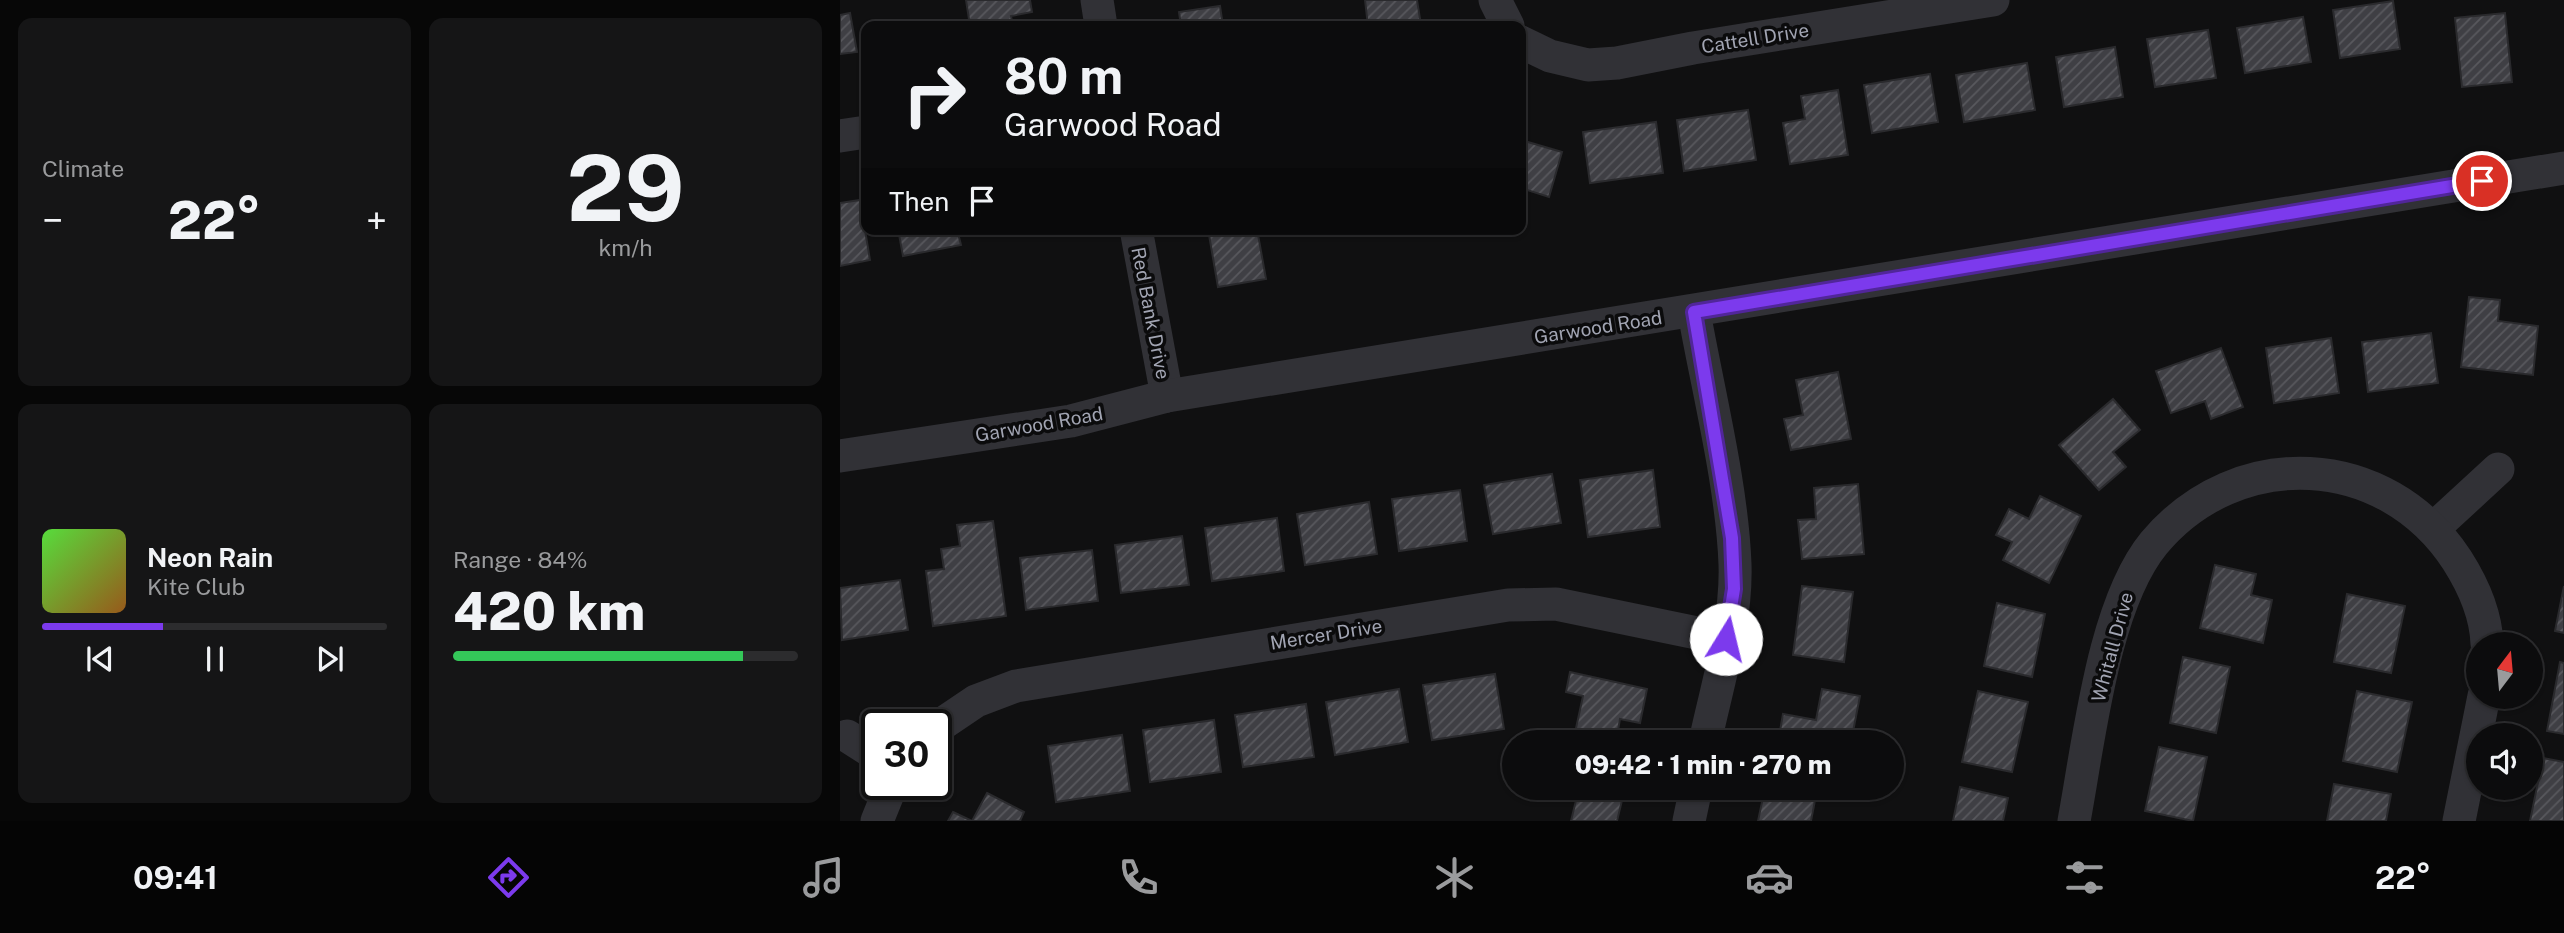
<!DOCTYPE html>
<html lang="en">
<head>
<meta charset="utf-8">
<style>
	:root { --surface:#0c0c0d; --page:#151516; --text:#f1f3f6; --muted:#9a9b9d; --line:#2c2c2e; --accent:#7c3aed }
	body { margin:0; font-family:"Public Sans",sans-serif; background:var(--page); color:var(--text); height:100vh; display:flex; flex-direction:column; font-size:26px; white-space:nowrap }
	* { box-sizing:border-box; margin:0 }
	p { font-size:23px; color:var(--muted) }
	.icon { flex:none; width:38px; height:38px; fill:none; stroke:currentColor; stroke-width:2; stroke-linecap:round; stroke-linejoin:round }
	.map { position:relative; flex:1; overflow:hidden }
	.side { display:flex; flex-direction:column; gap:18px; padding:18px; background:#070707; width:840px }
	.side>* { flex:none }
	.top-card { position:absolute; left:21px; top:21px; width:665px; height:214px; border-radius:14px; box-shadow:0 2px 5px #0004,0 0 0 2px var(--line); background:#0c0c0d; color:var(--text); overflow:hidden }
	.needle { width:46px; rotate:16deg }
	.fabs { position:absolute; left:1626px; top:632px; display:grid; gap:14px }
	.fabs a { display:grid; place-items:center; width:77px; height:77px; border-radius:50%; background:var(--surface); box-shadow:0 2px 5px #0004,0 0 0 2px var(--line); font-size:35px }
	.speed { position:absolute; left:21px; top:709px; display:flex; gap:14px; font-size:35px; font-weight:700; text-align:center }
	.speed>* { display:grid; place-content:center; width:91px; height:91px; border-radius:50%; background:var(--surface); box-shadow:0 2px 5px #0004,0 0 0 2px var(--line); line-height:1 }
	.speed .limit { border:4px solid #111; border-radius:10px; background:#fff; color:#111 }
	.pin { position:absolute; display:grid; place-items:center; width:60px; height:60px; color:#fff; margin:-30px; border:4px solid #fff; border-radius:50%; box-shadow:0 2px 7px #0007 }
	.me { position:absolute; width:77px; margin:-38px; rotate:9deg; stroke-linejoin:round; filter:drop-shadow(0 0 5px #0008) }
	.turn { display:flex; align-items:center; gap:24px; height:147px; padding:0 28px; font-size:32px }
	.turn .icon { width:91px; height:91px; stroke-width:2.5 }
	.turn b { display:block; font-size:49px; line-height:60px }
	.then { display:flex; align-items:center; height:66px; padding:0 28px; background:#0003; gap:14px; font-size:26px }
	.big { font-size:52px; font-weight:800; line-height:1.1 }
	.side .card { flex:1; display:flex; flex-direction:column; justify-content:center; gap:10px; min-width:0; padding:0 24px; border-radius:14px; background:var(--page) }
	.side .dial { align-items:center; gap:0 }
	.dial b { font-size:91px; line-height:1 }
	.song { display:flex; align-items:center; gap:21px }
	.cover { width:84px; height:84px; border-radius:10px; background:linear-gradient(135deg,hsl(110 70% 55%),hsl(30 70% 35%)) }
	.played { height:7px; border-radius:4px; background:linear-gradient(90deg,var(--accent) 35%,var(--line) 35%) }
	.keys { display:flex; justify-content:space-around; direction:ltr }
	.heat { display:flex; justify-content:space-between; align-items:center; font-size:38px; direction:ltr }
	.charge { height:10px; border-radius:5px; background:linear-gradient(90deg,#34c759 84%,var(--line) 0) }
	.side .tiles { flex:1; display:grid; gap:18px; grid-template-columns:repeat(2,1fr) }
	.trip { position:absolute; left:662px; top:730px; width:402px; height:70px; border-radius:35px; background:var(--surface); box-shadow:0 2px 5px #0004,0 0 0 2px var(--line); font-weight:800; line-height:70px; text-align:center }
	.tabs { display:flex; height:112px; justify-content:space-around; align-items:center; background:#050505; color:var(--muted) }
	.tabs .icon { width:49px; height:49px }
	.tabs .selected { color:var(--accent) }
	.tabs b { font-size:32px; color:var(--text) }
	main { display:flex; flex:1; min-height:0 }
	.map>svg:first-child { display:block }
	.building { fill:url(#building-hatch); stroke:#2a2a2d; stroke-width:2 }
	.lines { fill:none; stroke-linecap:round; stroke-linejoin:round }
	.minor { stroke:#313136; stroke-width:33 }
	.route-casing { stroke:#51269a; stroke-width:18 }
	.route { stroke:#7c3aed; stroke-width:12 }
	.labels { text-anchor:middle; stroke-width:7; stroke-linejoin:round; paint-order:stroke }
	.street-label { font-size:19px; fill:#a1a4b2; stroke:#0b0b0c }
</style>
</head>
<body>
<main>
<section class="side">
<div class="tiles">
<div class="card"><p>Climate</p>
<div class="heat"><a>−</a><b class="big">22°</b><a>+</a></div>
</div>
<div class="card dial"><b>29</b><p>km/h</p></div>
<div class="card">
<div class="song"><i class="cover"></i><div><b>Neon Rain</b><p>Kite Club</p></div></div>
<div class="played"></div>
<div class="keys"><svg class="icon" aria-label="previous" viewBox="0 0 24 24"><path d="M18 5L8 12l10 7zM5 5v14"/></svg><svg class="icon" aria-label="pause" viewBox="0 0 24 24"><path d="M8 5v14M16 5v14"/></svg><svg class="icon" aria-label="next" viewBox="0 0 24 24"><path d="M6 5l10 7-10 7zM19 5v14"/></svg></div>
</div>
<div class="card"><p>Range · 84%</p><b class="big">420 km</b><div class="charge"></div></div>
</div>
</section>
<div class="map">
<svg width="1724" height="821" viewBox="0 0 1724 821">
	<defs>
		<pattern id="building-hatch" width="6" height="6" patternUnits="userSpaceOnUse" patternTransform="scale(1.75)"><rect width="6" height="6" fill="#3f3f44"/><path d="M-1 1l2-2M0 6l6-6M5 7l2-2" fill="none" stroke="#58585d"/></pattern>
	</defs>
	<rect width="100%" height="100%" fill="#101011"/>
	<!-- building -->
	<g class="building">
		<path d="M126 0H190L192 12 171 16 173 26H130Z"/>
		<path d="M525 0H577L581 25 528 26Z"/>
		<path d="M1553 1 1560 49 1500 58 1493 10Z"/>
		<path d="M380 6 383 26H341L339 12Z"/>
		<path d="M10 13 17 52 0 54V15Z"/>
		<path d="M1665 13 1672 82 1622 87 1615 18Z"/>
		<path d="M1463 17 1471 62 1405 73 1397 28Z"/>
		<path d="M1368 30 1376 78 1315 87 1307 39Z"/>
		<path d="M1275 47 1283 97 1224 107 1216 57Z"/>
		<path d="M1187 63 1195 110 1124 122 1116 75Z"/>
		<path d="M1090 74 1098 122 1032 133 1024 85Z"/>
		<path d="M998 90 1008 155 950 164 943 123 965 119 961 96Z"/>
		<path d="M908 110 916 160 844 171 837 120Z"/>
		<path d="M816 122 823 173 750 183 743 132Z"/>
		<path d="M681 140 722 152 709 197 681 188Z"/>
		<path d="M20 200 30 260 0 266V203Z"/>
		<path d="M58 229H117L121 245 63 256Z"/>
		<path d="M368 229H417L426 279 378 287Z"/>
		<path d="M1629 297 1660 300 1658 321 1698 326 1693 375 1621 367Z"/>
		<path d="M1591 333 1598 383 1528 392 1522 342Z"/>
		<path d="M1491 338 1499 393 1434 403 1426 348Z"/>
		<path d="M1381 348 1403 407 1371 419 1365 401 1331 413 1316 371Z"/>
		<path d="M998 372 1011 439 951 450 944 419 963 415 956 380Z"/>
		<path d="M1273 399 1300 430 1273 452 1286 467 1259 490 1219 445Z"/>
		<path d="M813 470 820 527 748 537 740 480Z"/>
		<path d="M712 474 721 523 653 534 644 485Z"/>
		<path d="M1018 484 1024 554 962 559 958 520 976 519 974 488Z"/>
		<path d="M620 490 627 541 559 551 552 499Z"/>
		<path d="M1200 496 1241 516 1209 583 1163 560 1172 542 1156 535 1169 509 1189 519Z"/>
		<path d="M529 502 537 554 465 565 457 514Z"/>
		<path d="M437 518 444 571 372 581 365 528Z"/>
		<path d="M153 521 166 616 93 626 86 571 104 569 101 549 120 546 117 525Z"/>
		<path d="M342 536 349 585 281 593 275 545Z"/>
		<path d="M252 550 258 601 186 610 180 558Z"/>
		<path d="M1375 565 1416 574 1411 595 1432 600 1423 643 1360 628Z"/>
		<path d="M60 580 68 630 2 640 0 588Z"/>
		<path d="M962 586 1013 592 1004 662 953 655Z"/>
		<path d="M1724 586V633L1715 631Z"/>
		<path d="M1507 594 1565 606 1551 673 1494 662Z"/>
		<path d="M1157 603 1205 614 1192 677 1144 666Z"/>
		<path d="M1343 657 1390 667 1376 733 1330 723Z"/>
		<path d="M1720 662 1724 663V734L1707 731Z"/>
		<path d="M730 672 807 689 800 723 780 719 776 742H733L743 696 726 692Z"/>
		<path d="M655 674 664 729 592 740 583 685Z"/>
		<path d="M559 689 568 742 495 755 486 702Z"/>
		<path d="M982 689 1020 696 1011 742H938L943 714 976 720Z"/>
		<path d="M1138 691 1188 702 1172 772 1122 762Z"/>
		<path d="M1517 691 1572 702 1557 772 1503 761Z"/>
		<path d="M466 704 474 757 403 767 395 715Z"/>
		<path d="M374 720 381 772 310 782 303 730Z"/>
		<path d="M282 735 290 791 216 802 208 746Z"/>
		<path d="M1319 747 1367 757 1353 821 1305 811Z"/>
		<path d="M1703 758 1724 762V821H1690Z"/>
		<path d="M1494 784 1551 794 1546 821H1487Z"/>
		<path d="M1120 787 1168 798 1163 821H1113Z"/>
		<path d="M739 788H785L777 821H731Z"/>
		<path d="M925 788 977 790 971 821H918Z"/>
		<path d="M147 793 184 812 180 821H132Z"/>
		<path d="M113 812 132 821H108Z"/>
	</g>
	<g class="lines">
		<!-- minor -->
		<g class="minor">
			<path d="M257 0 261 26"/>
			<path d="M655 0 668 26"/>
			<path d="M681 42 710 56 748 65 777 63 853 48 1153 0"/>
			<path d="M0 136 26 132"/>
			<path d="M296 229 327 396"/>
			<path d="M854 312C868 391 892 485 895 564 897 623 877 685 865 742"/>
			<path d="M0 456 231 421 327 396 1724 168"/>
			<path d="M1593 529 1658 469"/>
			<path d="M96 728 136 701 176 686 668 605 716 604 886 639"/>
			<path d="M7 736 37 755"/>
			<path d="M37 821 52 784"/>
			<path d="M849 821 856 788"/>
			<path d="M1234 821C1249 741 1263 605 1314 543 1397 444 1546 451 1617 560 1633 585 1646 614 1647 644"/>
			<path d="M1619 821 1644 696"/>
		</g>
	</g>
	<g class="lines">
		<defs>
			<path id="route" d="M886 639 894 589 892 538 854 312 1642 181"/>
		</defs>
		<!-- route casing -->
		<use href="#route" class="route-casing"/>
		<!-- route -->
		<use href="#route" class="route"/>
	</g>
	<g class="labels">
		<!-- street labels -->
		<g class="street-label">
			<text transform="translate(915 38) rotate(-9)" y="7">Cattell Drive</text>
			<text transform="translate(311 313) rotate(79)" y="7">Red Bank Drive</text>
			<text transform="translate(758 327) rotate(-9)" y="7">Garwood Road</text>
			<text transform="translate(199 424) rotate(-10)" y="7">Garwood Road</text>
			<text transform="translate(486 634) rotate(-9)" y="7">Mercer Drive</text>
			<text transform="translate(1272 647) rotate(-75)" y="7">Whitall Drive</text>
		</g>
	</g>
</svg>
<div class="fabs">
<a><svg class="needle" viewBox="-14 -14 28 28"><path d="M0-13l5 13h-10z" fill="#e53935"/><path d="M0 13l5-13h-10z" fill="#9a9b9d"/></svg></a>
<a><svg class="icon" aria-label="sound" viewBox="0 0 24 24"><path d="M4 9h4l5-4v14l-5-4H4zM17 9q2 3 0 6"/></svg></a>
</div>
<div class="speed"><div class="limit">30</div></div>
<div class="pin" style="left:1642px;top:181px;background:#d93025"><svg class="icon" aria-label="arrive" viewBox="0 0 24 24"><path d="M6 21V4h12l-3 4 3 4H6"/></svg></div>
<svg class="me" style="left:886px;top:639px" viewBox="-20 -20 40 40"><circle r="19" fill="#fff"/><path d="M0-13L10 11 0 6-10 11z" fill="#7c3aed"/></svg>
<div class="trip">09:42 · 1 min · 270 m</div>
<div class="top-card">
<div class="turn"><svg class="icon" aria-label="right" viewBox="0 0 24 24"><path d="M7 20v-9h11M14 6l5 5-5 5"/></svg><div><b>80 m</b>Garwood Road</div></div>
<div class="then">Then<svg class="icon" aria-label="arrive" viewBox="0 0 24 24"><path d="M6 21V4h12l-3 4 3 4H6"/></svg></div>
</div>
</div>
</main>
<nav class="tabs">
<b>09:41</b>
<svg class="icon selected" aria-label="directions" viewBox="0 0 24 24"><path d="M12 3l9 9-9 9-9-9zM9 14v-3h6M13 9l2 2-2 2"/></svg>
<svg class="icon" aria-label="music" viewBox="0 0 24 24"><path d="M9 18V5l10-2v13"/><circle cx="6" cy="18" r="3"/><circle cx="16" cy="16" r="3"/></svg>
<svg class="icon" aria-label="phone" viewBox="0 0 24 24"><path d="M5 4h4l2 5-3 2q2 4 5 5l2-3 5 2v4C11 20 4 13 5 4z"/></svg>
<svg class="icon" aria-label="climate" viewBox="0 0 24 24"><path d="M12 3v18M4 7l16 10M4 17L20 7"/></svg>
<svg class="icon" aria-label="car" viewBox="0 0 24 24"><path d="M5 17H2v-5l4-1 3-4h7l3 4 3 1v5h-3M9 17h6M6 11h13"/><circle cx="7" cy="17" r="2"/><circle cx="17" cy="17" r="2"/></svg>
<svg class="icon" aria-label="filters" viewBox="0 0 24 24"><path d="M4 7h16M4 17h16"/><circle cx="9" cy="7" r="2"/><circle cx="15" cy="17" r="2"/></svg>
<b>22°</b>
</nav>
</body>
</html>
